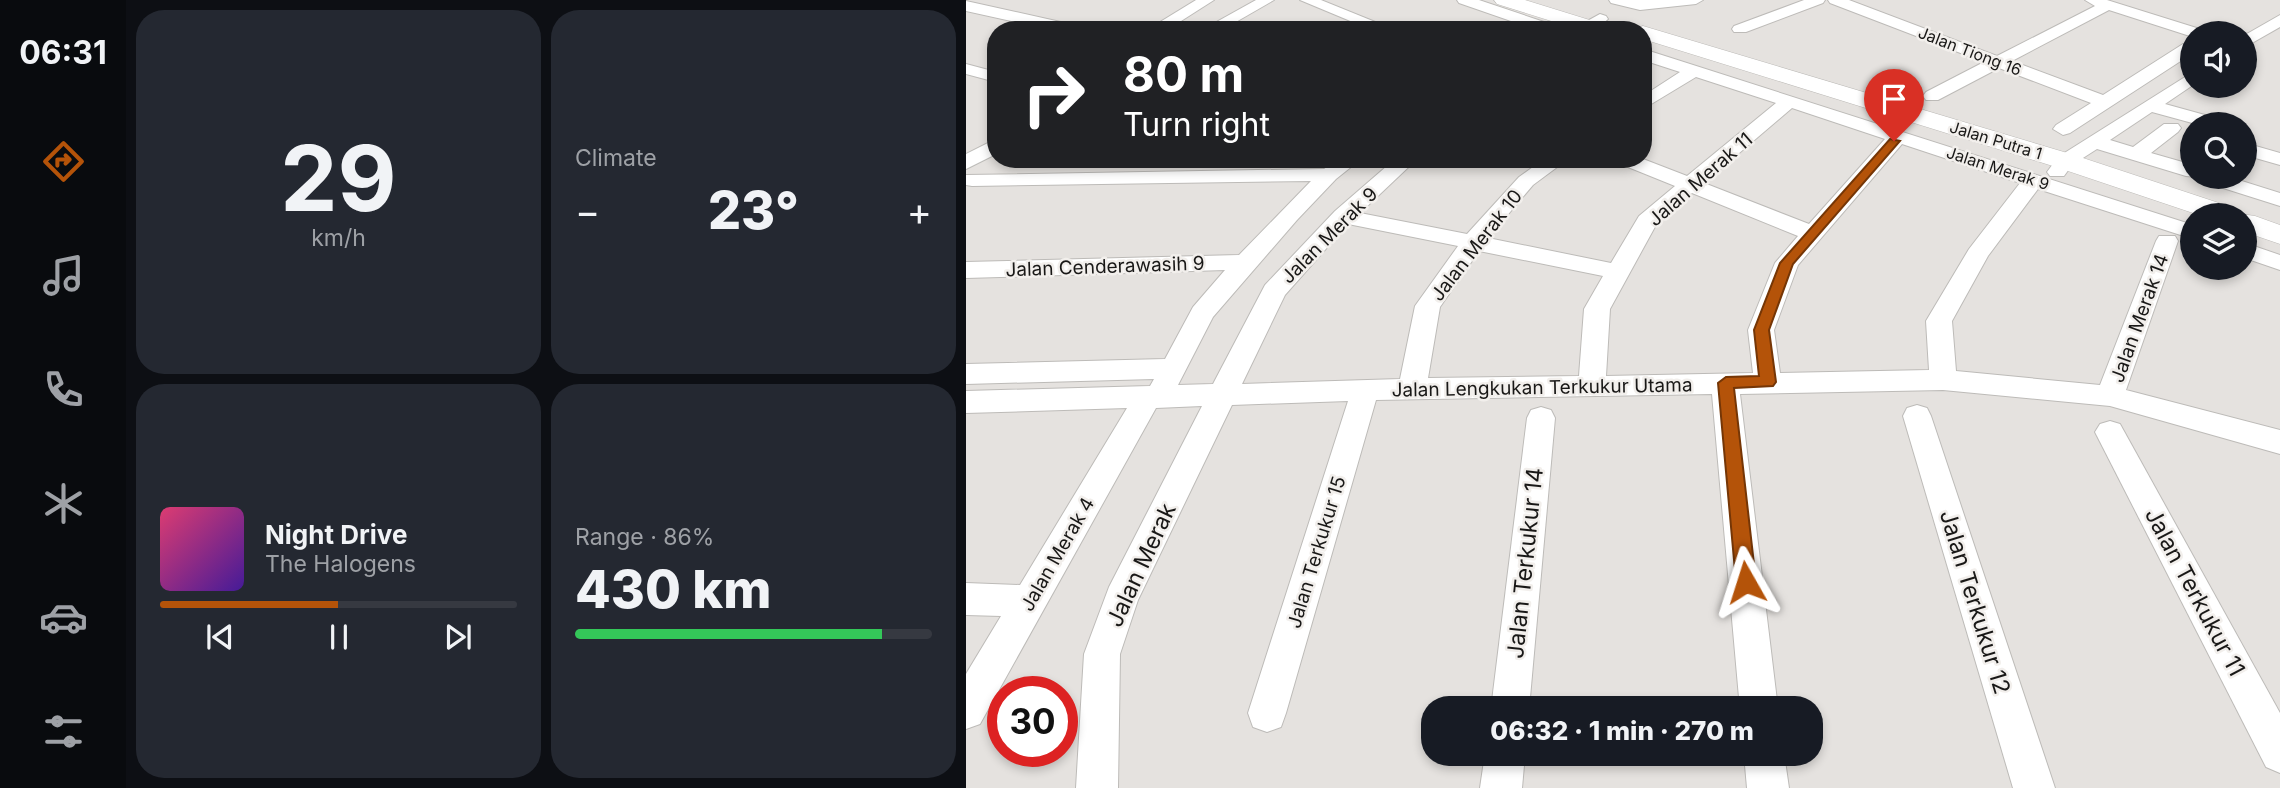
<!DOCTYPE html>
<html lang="en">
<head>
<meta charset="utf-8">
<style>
	:root { --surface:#171b24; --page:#242831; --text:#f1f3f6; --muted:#9ea1a6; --line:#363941; --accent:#b45309 }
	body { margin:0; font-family:Inter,sans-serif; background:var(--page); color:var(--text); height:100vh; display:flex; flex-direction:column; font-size:26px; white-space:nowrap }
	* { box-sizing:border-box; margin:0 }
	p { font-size:23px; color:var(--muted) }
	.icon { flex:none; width:38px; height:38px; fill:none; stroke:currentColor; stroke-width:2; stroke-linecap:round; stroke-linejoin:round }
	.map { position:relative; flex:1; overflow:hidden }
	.sheet { display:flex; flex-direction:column; gap:10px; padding:10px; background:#0d0f14; width:840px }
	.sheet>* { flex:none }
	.banner { position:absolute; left:21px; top:21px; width:665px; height:147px; border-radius:28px; box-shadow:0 4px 10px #0003; background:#202124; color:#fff; overflow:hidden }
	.buttons { position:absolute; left:1214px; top:21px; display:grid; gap:14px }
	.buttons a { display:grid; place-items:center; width:77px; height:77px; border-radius:50%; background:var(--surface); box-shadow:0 4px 10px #0003; font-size:35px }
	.speed { position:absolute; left:21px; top:676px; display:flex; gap:14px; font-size:35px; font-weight:700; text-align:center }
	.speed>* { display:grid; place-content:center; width:91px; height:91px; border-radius:50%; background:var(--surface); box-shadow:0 4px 10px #0003; line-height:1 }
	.speed .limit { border:10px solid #d22; background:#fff; color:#111 }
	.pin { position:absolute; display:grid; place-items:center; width:60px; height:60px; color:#fff; margin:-72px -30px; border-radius:50% 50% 50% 0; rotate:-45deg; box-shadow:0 0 7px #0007 }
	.pin .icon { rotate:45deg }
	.me { position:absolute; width:77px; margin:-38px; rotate:354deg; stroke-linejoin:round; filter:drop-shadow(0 0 5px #0008) }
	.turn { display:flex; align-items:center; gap:24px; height:147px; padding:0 21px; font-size:32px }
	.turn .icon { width:91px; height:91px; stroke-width:2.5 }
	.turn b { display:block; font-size:49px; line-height:60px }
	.big { font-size:52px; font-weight:800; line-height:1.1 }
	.sheet .tile { flex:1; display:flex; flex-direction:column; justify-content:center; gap:10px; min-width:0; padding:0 24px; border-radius:28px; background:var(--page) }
	.sheet .dial { align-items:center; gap:0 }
	.dial b { font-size:91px; line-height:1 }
	.song { display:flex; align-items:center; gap:21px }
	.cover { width:84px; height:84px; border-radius:10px; background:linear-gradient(135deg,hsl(340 70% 55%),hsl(260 70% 35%)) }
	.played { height:7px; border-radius:4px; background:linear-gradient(90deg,var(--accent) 50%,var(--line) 50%) }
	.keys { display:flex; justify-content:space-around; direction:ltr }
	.heat { display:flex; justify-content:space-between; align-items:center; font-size:38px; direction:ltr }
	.charge { height:10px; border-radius:5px; background:linear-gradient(90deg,#34c759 86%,var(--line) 0) }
	.sheet .tiles { flex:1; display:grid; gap:10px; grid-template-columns:repeat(2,1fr) }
	.trip { position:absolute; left:455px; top:696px; width:402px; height:70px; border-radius:28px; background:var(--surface); box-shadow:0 4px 10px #0003; font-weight:800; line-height:70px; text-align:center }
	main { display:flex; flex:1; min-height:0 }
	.tab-bar { display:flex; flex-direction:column; width:126px; justify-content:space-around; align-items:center; background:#090b0e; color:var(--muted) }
	.tab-bar .icon { width:49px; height:49px }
	.tab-bar .on { color:var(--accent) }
	.tab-bar b { font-size:32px; color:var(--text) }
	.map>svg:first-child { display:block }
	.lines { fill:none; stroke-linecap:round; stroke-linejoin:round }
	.minor-casing { stroke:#bdbbb8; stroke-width:2 }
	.major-casing { stroke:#bdbbb8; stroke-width:1 }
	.minor { fill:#fff; fill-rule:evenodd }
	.major { fill:#fff; fill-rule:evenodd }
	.route { fill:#b45309; stroke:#753606; stroke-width:2 }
	.labels { text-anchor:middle; stroke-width:5; stroke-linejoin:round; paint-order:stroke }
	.far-street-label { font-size:16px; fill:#191817; stroke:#f2efec }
	.street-label { font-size:19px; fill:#191817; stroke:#f2efec }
	.near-street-label { font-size:23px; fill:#191817; stroke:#f2efec }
</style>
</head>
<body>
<main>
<nav class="tab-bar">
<b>06:31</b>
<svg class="icon on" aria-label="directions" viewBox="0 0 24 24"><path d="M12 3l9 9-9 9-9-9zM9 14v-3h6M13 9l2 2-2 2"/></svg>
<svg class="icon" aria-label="music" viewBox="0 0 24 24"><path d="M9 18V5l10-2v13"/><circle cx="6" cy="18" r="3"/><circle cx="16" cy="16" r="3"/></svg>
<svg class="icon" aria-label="phone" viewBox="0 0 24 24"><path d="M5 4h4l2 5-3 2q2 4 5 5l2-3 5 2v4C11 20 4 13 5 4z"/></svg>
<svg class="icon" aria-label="climate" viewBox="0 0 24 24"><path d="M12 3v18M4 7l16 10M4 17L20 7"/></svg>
<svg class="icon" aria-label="car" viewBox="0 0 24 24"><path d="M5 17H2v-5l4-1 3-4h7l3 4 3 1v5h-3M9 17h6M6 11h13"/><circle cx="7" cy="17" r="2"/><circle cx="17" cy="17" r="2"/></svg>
<svg class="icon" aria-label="filters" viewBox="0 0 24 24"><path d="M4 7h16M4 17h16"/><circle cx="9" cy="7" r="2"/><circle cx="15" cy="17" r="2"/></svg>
</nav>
<section class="sheet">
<div class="tiles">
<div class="tile dial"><b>29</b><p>km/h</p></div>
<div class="tile"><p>Climate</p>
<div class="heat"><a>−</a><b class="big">23°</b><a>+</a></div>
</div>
<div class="tile">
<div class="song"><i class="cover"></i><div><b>Night Drive</b><p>The Halogens</p></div></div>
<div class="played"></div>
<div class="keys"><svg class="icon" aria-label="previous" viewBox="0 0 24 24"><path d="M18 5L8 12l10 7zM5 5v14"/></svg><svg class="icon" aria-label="pause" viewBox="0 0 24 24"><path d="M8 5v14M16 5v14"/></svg><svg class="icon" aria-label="next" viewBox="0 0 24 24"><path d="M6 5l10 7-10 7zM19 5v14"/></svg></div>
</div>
<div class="tile"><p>Range · 86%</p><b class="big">430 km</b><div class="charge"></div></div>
</div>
</section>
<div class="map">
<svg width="1314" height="788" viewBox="0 0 1314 788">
	<rect width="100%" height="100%" fill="#e5e2df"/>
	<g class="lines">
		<defs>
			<g id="minor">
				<path d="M230 0H248L201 30H181Z"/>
				<path d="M290 0H308L256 30H236Z"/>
				<path d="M334 0H355L429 30H406Z"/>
				<path d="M491 0H513L593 27 595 30H571L493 3Z"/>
				<path d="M643 0H737L730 4 674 10 645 3Z"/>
				<path d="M838 0H859L857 3 780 32H768L766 29 768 26Z"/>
				<path d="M862 0H883L1031 56 1129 6 1119 0H1141L1237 30 1239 33H1227V37L1143 10 1046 61 1137 95 1217 44H1227V53L1104 133 1097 135 1087 129 1090 125 1125 103 1033 68 972 100H960L957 96 960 92 1018 62 864 3Z"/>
				<path d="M0 1 108 25 116 30H86L0 11Z"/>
				<path d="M634 14 640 16 642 19C631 30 620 30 605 30Z"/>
				<path d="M1314 15V27L1279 47V35Z"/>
				<path d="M677 49 1227 225V239L1072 189 1022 256 986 321 990 371 1134 385 1190 241 1193 236H1209L1212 241 1160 390 1314 430V454L1144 406 977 390 774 394 812 709H774L746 394 410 400 320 713 315 727 301 732 287 727 282 713 382 401 266 405 172 600 154 654 152 788H110L118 654 143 587 236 406 190 408 14 724 0 729V674L35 616 0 615V583L54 585 161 408 0 413V391L184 386 188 379 0 384V364L199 359 227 307 259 270 0 278V262L273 255 345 181 6 186 0 185V175L358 169 372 159H395L370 179 331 220 247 317 212 385 247 384 299 285 369 211 429 159H451L394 213 501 234 553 177 578 159H602L567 185 522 238 645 263 673 216 709 186 652 163 649 159H677L721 176 810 103 730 77 677 109V96L714 72 677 60ZM826 108 919 139 843 224 738 183ZM936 144 1054 183 1003 249 960 321 963 370 814 373 808 330 832 265ZM726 193 832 236 809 263 782 330 787 373 640 376 644 309 690 225ZM382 224 492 246 449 306 434 379 276 384 319 295ZM513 251 637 276 618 309 613 376 462 378 474 307Z"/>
				<path d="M0 64 30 72V82L0 74Z"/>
				<path d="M1227 72V85L1199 104 1257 120 1259 124H1230L1186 112 1144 140 1167 147 1198 124H1212L1215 128 1212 132 1185 153 1227 165V177H1263L1314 193V206L1235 181 1232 177 1220 176 1131 149 1106 165 1098 176H1084L1081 172 1092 157Z"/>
				<path d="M30 139V154L0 169V154Z"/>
				<path d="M1279 143 1314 153V165L1279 155Z"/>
				<path d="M1279 243 1314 255V270L1279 258Z"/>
				<path d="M951 405 961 408 965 416 1089 788H1047L937 416 941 408Z"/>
				<path d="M575 407 585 410 589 418 563 709H525L561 418 565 410Z"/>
				<path d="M1144 421 1154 424 1314 713V773L1300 767 1129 432 1134 424Z"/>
				<path d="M519 754H559L556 788H514Z"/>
				<path d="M778 754H818L823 788H781Z"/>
			</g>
			<g id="major">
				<path d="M528 0H559L643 26 646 30H614L531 4Z"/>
				<path d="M677 26 1108 155 1271 209 1275 214 1289 216 1314 225V244L1279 232V215H1233L1090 167 677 39V30H668Z"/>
			</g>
		</defs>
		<!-- minor casing -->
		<use href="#minor" class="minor-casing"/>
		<!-- major casing -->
		<use href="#major" class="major-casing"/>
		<!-- minor -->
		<use href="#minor" class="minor"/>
		<!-- major -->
		<use href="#major" class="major"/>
	</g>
	<!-- route -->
	<path class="route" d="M924 139 934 141 827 264 803 330 810 382 807 386 768 388 790 582 787 588 780 591 773 588 770 582 752 383 760 377 793 376 788 330 814 263Z"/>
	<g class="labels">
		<!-- far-street labels -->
		<g class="far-street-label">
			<text transform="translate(1004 51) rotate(21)" y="6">Jalan Tiong 16</text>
			<text transform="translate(1030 140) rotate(17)" y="6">Jalan Putra 1</text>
			<text transform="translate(1032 168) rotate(18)" y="6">Jalan Merak 9</text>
		</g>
		<!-- street labels -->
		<g class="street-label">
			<text transform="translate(734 179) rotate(-41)" y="7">Jalan Merak 11</text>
			<text transform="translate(363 235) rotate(-45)" y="7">Jalan Merak 9</text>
			<text transform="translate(510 245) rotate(-52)" y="7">Jalan Merak 10</text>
			<text transform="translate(139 266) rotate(-2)" y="7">Jalan Cenderawasih 9</text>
			<text transform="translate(1173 318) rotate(-70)" y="7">Jalan Merak 14</text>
			<text transform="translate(576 387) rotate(-1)" y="7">Jalan Lengkukan Terkukur Utama</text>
			<text transform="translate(350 552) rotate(-73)" y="7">Jalan Terkukur 15</text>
			<text transform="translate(91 554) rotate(-60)" y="7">Jalan Merak 4</text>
		</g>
		<!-- near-street labels -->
		<g class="near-street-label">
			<text transform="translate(559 563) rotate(-84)" y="8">Jalan Terkukur 14</text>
			<text transform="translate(175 565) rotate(-65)" y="8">Jalan Merak</text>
			<text transform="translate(1229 592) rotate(62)" y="8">Jalan Terkukur 11</text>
			<text transform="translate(1009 602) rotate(73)" y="8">Jalan Terkukur 12</text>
		</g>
	</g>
</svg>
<div class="buttons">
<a><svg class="icon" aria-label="sound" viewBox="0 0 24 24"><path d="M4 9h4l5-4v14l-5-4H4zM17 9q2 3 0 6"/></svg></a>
<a><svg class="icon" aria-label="search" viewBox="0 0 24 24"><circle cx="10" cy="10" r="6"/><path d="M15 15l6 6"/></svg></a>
<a><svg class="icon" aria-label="layers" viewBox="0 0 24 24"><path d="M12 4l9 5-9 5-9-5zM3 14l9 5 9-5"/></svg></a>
</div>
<div class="speed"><div class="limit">30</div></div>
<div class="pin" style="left:928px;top:141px;background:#d93025"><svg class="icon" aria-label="arrive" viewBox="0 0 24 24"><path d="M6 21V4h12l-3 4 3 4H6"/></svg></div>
<svg class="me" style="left:780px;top:582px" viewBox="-20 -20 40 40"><path d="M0-17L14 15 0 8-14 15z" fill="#b45309" stroke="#fff" stroke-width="4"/></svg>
<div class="trip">06:32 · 1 min · 270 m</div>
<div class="banner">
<div class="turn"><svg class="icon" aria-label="right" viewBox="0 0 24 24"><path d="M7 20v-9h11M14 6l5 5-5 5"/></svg><div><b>80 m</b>Turn right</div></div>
</div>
</div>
</main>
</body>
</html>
